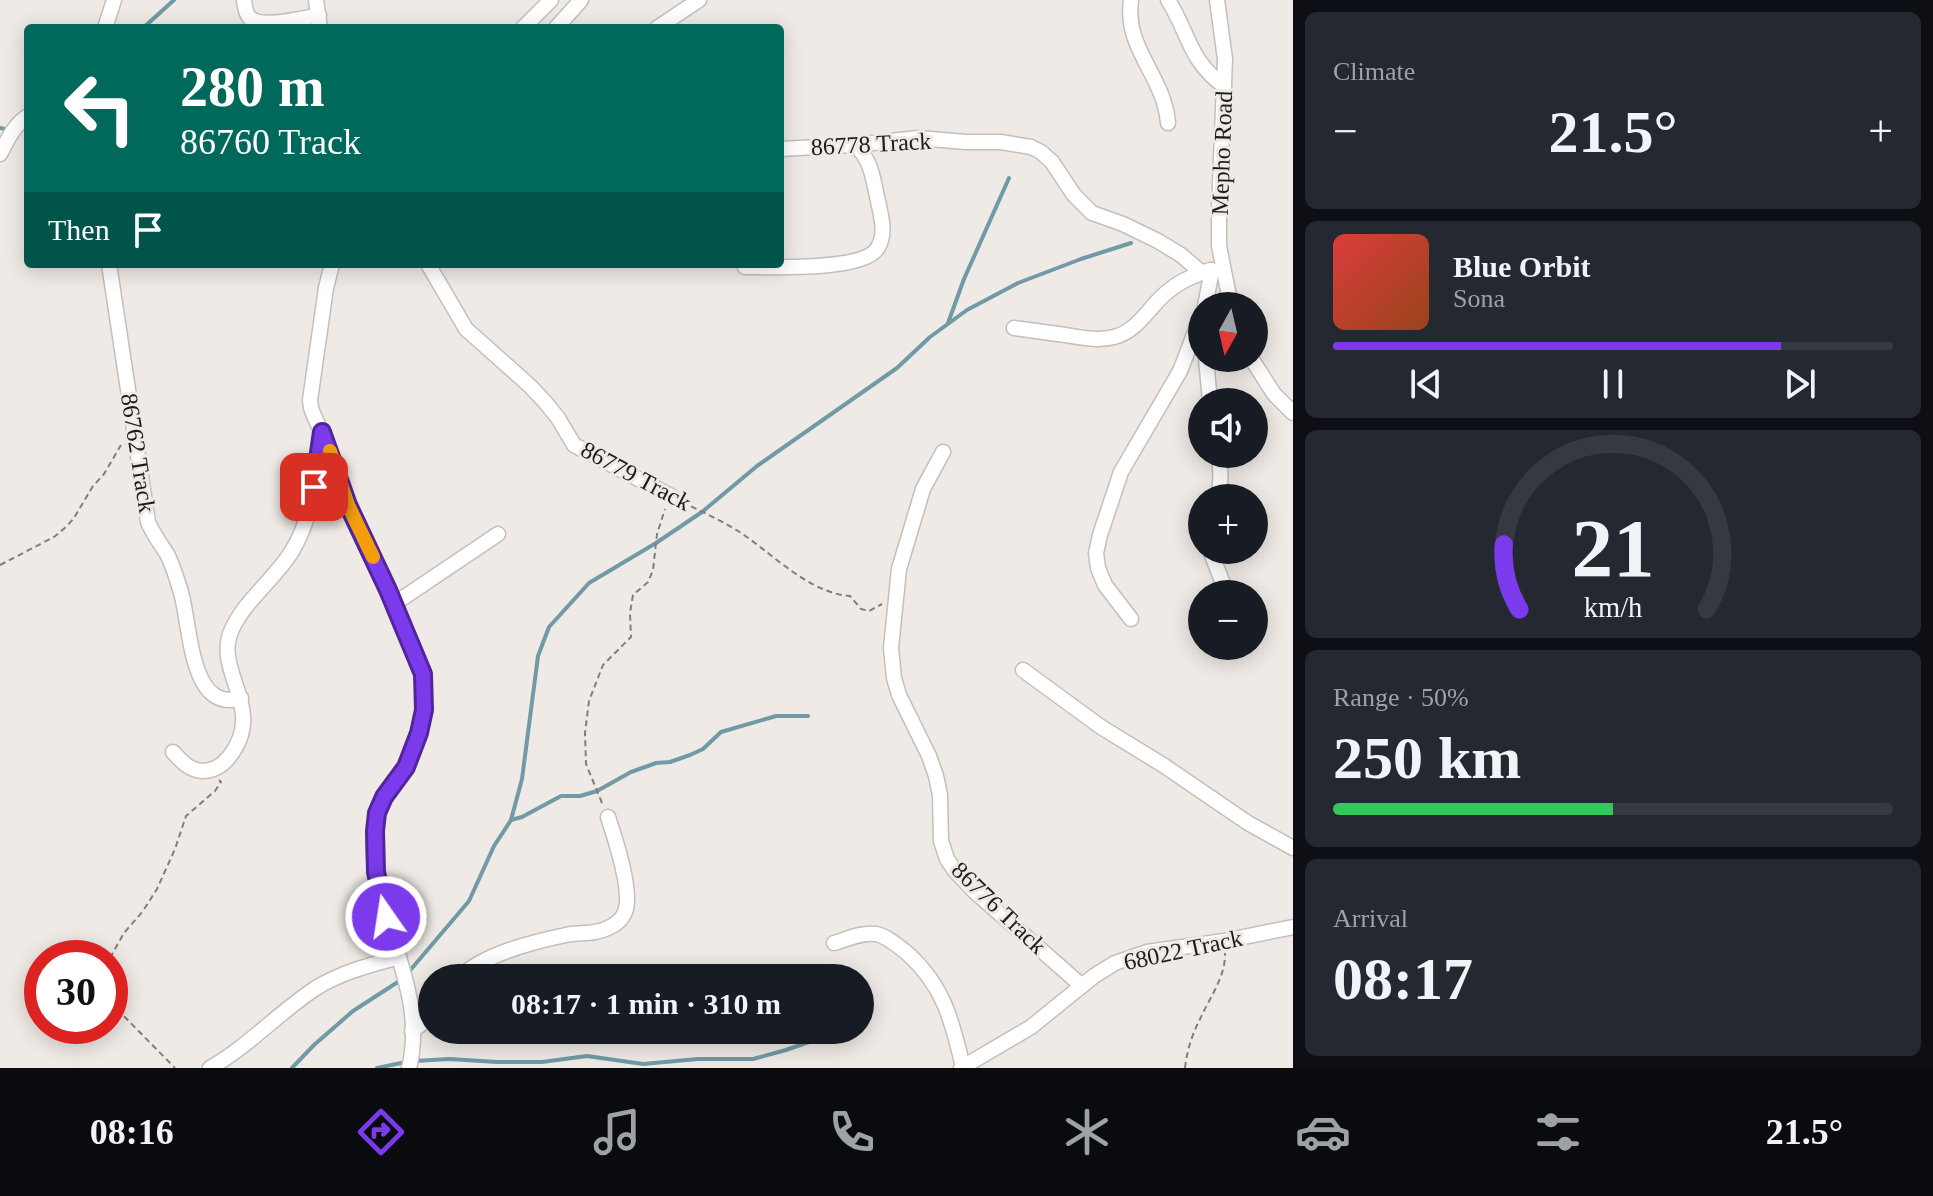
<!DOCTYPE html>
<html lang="en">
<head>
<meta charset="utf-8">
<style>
	:root { --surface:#171b24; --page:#242831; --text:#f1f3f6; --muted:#9ea1a6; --line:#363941; --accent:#7c3aed }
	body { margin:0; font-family:"Times New Roman",serif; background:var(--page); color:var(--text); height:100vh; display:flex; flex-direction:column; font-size:30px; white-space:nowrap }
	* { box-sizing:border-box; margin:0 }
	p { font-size:26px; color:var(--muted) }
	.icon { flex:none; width:44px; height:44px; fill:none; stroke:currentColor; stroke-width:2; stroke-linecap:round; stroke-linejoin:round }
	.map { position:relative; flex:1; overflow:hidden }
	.drawer { display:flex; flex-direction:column; gap:12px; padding:12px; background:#0d0f14; width:640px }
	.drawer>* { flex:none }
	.banner { position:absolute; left:24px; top:24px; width:760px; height:244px; border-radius:8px; box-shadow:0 4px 20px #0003; background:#00695c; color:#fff; overflow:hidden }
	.needle { width:52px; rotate:188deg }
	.fabs { position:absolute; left:1188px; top:292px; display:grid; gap:16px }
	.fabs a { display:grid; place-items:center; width:80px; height:80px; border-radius:50%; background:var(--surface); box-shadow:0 4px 20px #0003; font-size:40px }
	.speed { position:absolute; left:24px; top:940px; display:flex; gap:16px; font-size:40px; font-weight:700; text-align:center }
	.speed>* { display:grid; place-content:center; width:104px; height:104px; border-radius:50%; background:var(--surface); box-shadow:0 4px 20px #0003; line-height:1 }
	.speed .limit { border:12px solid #d22; background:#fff; color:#111 }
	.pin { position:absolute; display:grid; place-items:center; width:68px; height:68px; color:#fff; margin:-34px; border-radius:16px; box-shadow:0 4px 12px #0006 }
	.me { position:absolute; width:88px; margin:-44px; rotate:347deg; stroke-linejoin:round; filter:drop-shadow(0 0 6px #0008) }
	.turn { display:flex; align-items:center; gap:28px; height:168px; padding:0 24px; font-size:36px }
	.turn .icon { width:104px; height:104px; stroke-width:2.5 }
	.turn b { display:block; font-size:56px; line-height:68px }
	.then { display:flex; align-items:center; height:76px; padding:0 24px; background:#0003; gap:16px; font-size:30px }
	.big { font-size:60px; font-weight:800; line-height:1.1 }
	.drawer .card { flex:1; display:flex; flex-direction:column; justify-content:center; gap:12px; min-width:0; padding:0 28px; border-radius:12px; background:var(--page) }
	.drawer .dial { align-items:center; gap:0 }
	.dial svg { height:208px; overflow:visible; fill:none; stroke:var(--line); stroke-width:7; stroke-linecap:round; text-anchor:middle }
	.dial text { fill:var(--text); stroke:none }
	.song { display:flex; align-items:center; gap:24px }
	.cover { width:96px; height:96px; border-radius:12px; background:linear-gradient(135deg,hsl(0 70% 55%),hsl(20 70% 35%)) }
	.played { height:8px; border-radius:4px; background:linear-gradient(90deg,var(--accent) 80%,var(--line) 80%) }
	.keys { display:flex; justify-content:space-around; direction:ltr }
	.heat { display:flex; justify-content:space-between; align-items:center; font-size:44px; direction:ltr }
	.charge { height:12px; border-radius:6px; background:linear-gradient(90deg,#34c759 50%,var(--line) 0) }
	.trip { position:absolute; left:418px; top:964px; width:456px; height:80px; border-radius:40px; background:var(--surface); box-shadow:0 4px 20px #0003; font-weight:800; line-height:80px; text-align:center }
	.menu { display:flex; height:128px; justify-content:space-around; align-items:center; background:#090b0e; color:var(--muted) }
	.menu .icon { width:56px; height:56px }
	.menu .current { color:var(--accent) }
	.menu b { font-size:36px; color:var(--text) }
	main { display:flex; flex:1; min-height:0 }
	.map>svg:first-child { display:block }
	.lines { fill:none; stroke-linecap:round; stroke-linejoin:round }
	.stream { stroke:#709aa5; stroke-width:4 }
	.minor-casing { stroke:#c4bfba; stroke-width:17 }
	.path { stroke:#827e7b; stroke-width:2; stroke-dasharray:6 4; stroke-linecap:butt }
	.minor { stroke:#fff; stroke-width:14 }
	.route-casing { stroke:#51269a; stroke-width:20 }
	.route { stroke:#7c3aed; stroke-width:14 }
	.slow { stroke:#f59e0b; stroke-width:14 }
	.labels { text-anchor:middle; stroke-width:6; stroke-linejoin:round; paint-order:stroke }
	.street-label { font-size:24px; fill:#1e1c1a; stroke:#efeae5 }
</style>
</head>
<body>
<main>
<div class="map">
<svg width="1293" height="1068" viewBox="0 0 1293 1068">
	<rect width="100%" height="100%" fill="#efeae5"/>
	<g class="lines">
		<!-- stream -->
		<g class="stream">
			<path d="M143 28 174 0"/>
			<path d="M0 128 10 130"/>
			<path d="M948 323 964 279 1009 178"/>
			<path d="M511 820 522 817 561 796H580L597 791 631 772 656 763 670 762 690 755 703 749 721 732 776 716H808"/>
			<path d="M407 974 469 901 494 846 511 820 522 779 538 656 549 627 589 583 656 543 702 512 757 466 897 368 930 337 967 310 1018 283 1081 259 1131 243"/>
			<path d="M860 1024 862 1023"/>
			<path d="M415 1061 449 1059 497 1062H542L587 1056 643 1064 698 1059H753L786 1050 843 1030"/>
			<path d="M292 1068 314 1045 353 1011 401 980"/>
			<path d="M377 1068 406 1062"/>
		</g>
		<defs>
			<g id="minor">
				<path d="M244 0C245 6 245 13 250 18 262 29 303 18 319 15"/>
				<path d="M316 0 320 28"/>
				<path d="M1131 0C1124 49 1164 75 1168 123"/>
				<path d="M1168 0C1189 33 1189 61 1224 86"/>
				<path d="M1217 0 1225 59 1219 209V246L1231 306"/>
				<path d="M105 28 114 0"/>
				<path d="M523 28 551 0"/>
				<path d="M556 28 581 0"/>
				<path d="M657 28 699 0"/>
				<path d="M780 149 855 145 918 138 966 142H1001L1031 147 1041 152 1052 162 1074 195 1092 213 1123 224 1158 241 1181 255 1202 273"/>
				<path d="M0 154C8 139 14 125 28 116"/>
				<path d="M109 264 148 522C153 534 160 543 167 554 173 565 176 577 180 589 191 621 188 714 241 698"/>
				<path d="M332 264 326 288 310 400 311 408C317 425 327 441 333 458 340 481 346 505 357 527 372 558 387 589 401 620 412 644 425 669 424 695 424 720 417 749 403 770 394 784 383 796 378 812 372 830 373 854 376 872 386 938 426 1000 409 1068"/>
				<path d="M428 264 466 329 530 386 545 402 558 418 574 445 671 496"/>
				<path d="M745 267C772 267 861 271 877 249 887 235 881 216 878 201 873 180 872 160 855 145"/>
				<path d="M1205 306 1212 270"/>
				<path d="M1014 328C1029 330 1043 332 1058 334 1076 336 1095 342 1114 337 1138 331 1148 308 1166 293 1178 282 1194 275 1210 270"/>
				<path d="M1206 358 1210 402"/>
				<path d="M1251 358 1274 394 1293 413"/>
				<path d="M943 452 923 489 899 569 891 648 894 678 899 695 929 756 936 776 940 795 941 841 947 859 955 871 974 891 1082 986"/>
				<path d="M1217 498C1222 483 1221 470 1218 454"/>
				<path d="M1210 550 1227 594"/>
				<path d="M394 604 498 534"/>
				<path d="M1131 619 1105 585 1098 568 1096 553 1100 535 1121 472 1180 371 1202 314"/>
				<path d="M1023 670 1101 727 1163 765 1248 823 1293 848"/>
				<path d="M173 752C181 761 189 770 202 771 213 771 222 766 229 757 268 708 212 672 232 629 246 599 275 579 292 551 313 517 317 471 322 432"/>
				<path d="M834 943C847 939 862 932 876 934 887 936 898 946 907 953 944 986 952 1021 963 1067"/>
				<path d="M459 978C484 954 532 942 566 935 580 932 594 935 608 928 615 925 622 920 625 912 633 892 615 838 608 817"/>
				<path d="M412 1031 432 1016"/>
				<path d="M210 1068C249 1046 279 1012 316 988 342 972 370 965 399 957"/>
				<path d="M961 1068 1031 1027 1094 976 1115 963 1147 952 1224 941 1293 927"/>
			</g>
		</defs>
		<!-- minor casing -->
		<use href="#minor" class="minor-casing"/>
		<!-- path -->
		<g class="path">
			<path d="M682 502C701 511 720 520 738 531 771 552 808 593 850 596L861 609 869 611 882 604"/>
			<path d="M0 565 54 537 66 527 74 518 93 486 104 474 121 445"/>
			<path d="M602 803 586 764 585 733 589 701 603 665 631 637 630 613 633 595 648 582 653 570 657 534 665 509"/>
			<path d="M110 958 124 933 143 911 157 889 175 849 186 816 215 791 221 782 219 780"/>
			<path d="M110 1002 175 1068"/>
			<path d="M1185 1068C1187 1050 1192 1035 1200 1019 1209 999 1226 976 1225 953"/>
		</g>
		<!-- minor -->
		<use href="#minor" class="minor"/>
	</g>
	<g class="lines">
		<defs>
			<path id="route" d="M314 487 322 432 348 505 388 590 423 674 424 710 419 733 406 767 384 797 377 813 375 831 376 872 386 917"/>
		</defs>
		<!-- route casing -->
		<use href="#route" class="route-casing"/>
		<!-- route -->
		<use href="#route" class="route"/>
		<!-- slow -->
		<path class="slow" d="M330 451 348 505 373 557"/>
	</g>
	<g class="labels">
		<!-- street labels -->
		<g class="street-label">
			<text transform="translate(871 144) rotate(-3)" y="8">86778 Track</text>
			<text transform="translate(1222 153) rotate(-88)" y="8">Mepho Road</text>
			<text transform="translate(138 453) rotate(81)" y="8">86762 Track</text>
			<text transform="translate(636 476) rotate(28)" y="8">86779 Track</text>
			<text transform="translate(999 908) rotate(44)" y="8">86776 Track</text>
			<text transform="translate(1183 950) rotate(-12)" y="8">68022 Track</text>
		</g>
	</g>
</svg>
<div class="fabs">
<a><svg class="needle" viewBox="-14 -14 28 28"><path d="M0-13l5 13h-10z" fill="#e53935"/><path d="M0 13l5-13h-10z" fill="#9ea1a6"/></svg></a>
<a><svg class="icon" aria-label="sound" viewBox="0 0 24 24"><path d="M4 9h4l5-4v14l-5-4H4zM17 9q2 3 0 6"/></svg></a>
<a>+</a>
<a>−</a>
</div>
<div class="speed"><div class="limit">30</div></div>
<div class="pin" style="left:314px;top:487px;background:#d93025"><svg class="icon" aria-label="arrive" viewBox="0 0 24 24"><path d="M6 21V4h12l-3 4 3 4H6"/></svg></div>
<svg class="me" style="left:386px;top:917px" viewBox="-20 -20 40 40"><circle r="17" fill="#7c3aed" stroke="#fff" stroke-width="3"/><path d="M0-11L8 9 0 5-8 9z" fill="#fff"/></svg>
<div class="trip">08:17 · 1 min · 310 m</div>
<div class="banner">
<div class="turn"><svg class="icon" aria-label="left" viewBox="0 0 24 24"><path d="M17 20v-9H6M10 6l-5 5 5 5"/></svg><div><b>280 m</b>86760 Track</div></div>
<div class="then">Then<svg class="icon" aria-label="arrive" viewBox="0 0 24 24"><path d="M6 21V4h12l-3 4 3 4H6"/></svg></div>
</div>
</div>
<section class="drawer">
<div class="card"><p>Climate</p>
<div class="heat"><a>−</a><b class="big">21.5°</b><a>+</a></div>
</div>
<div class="card">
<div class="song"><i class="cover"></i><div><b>Blue Orbit</b><p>Sona</p></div></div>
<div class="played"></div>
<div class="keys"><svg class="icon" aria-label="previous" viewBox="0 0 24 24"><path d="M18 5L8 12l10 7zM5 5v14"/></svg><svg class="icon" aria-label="pause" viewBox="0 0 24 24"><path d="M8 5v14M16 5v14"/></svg><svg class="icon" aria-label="next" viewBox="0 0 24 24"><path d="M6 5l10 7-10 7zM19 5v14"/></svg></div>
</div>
<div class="card dial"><svg viewBox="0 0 100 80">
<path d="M14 69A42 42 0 1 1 86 69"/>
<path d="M14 69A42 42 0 0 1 8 44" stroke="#7c3aed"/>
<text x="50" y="56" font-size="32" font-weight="700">21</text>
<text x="50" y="72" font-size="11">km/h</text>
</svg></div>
<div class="card"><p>Range · 50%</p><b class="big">250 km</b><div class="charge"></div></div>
<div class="card"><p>Arrival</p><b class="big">08:17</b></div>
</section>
</main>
<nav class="menu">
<b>08:16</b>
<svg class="icon current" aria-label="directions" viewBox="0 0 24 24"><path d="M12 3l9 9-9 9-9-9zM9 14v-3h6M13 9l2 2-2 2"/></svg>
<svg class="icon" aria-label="music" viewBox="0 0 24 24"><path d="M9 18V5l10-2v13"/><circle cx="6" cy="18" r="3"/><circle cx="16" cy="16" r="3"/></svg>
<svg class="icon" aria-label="phone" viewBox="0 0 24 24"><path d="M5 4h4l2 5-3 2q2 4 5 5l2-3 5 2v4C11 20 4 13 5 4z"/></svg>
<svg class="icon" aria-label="climate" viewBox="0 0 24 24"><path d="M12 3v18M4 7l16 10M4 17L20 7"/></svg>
<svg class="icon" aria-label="car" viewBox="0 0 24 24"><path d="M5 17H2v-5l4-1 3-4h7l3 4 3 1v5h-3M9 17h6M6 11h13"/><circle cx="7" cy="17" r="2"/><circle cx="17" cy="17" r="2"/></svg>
<svg class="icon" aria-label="filters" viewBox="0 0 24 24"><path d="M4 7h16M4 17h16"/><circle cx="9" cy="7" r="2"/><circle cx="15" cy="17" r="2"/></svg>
<b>21.5°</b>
</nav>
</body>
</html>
